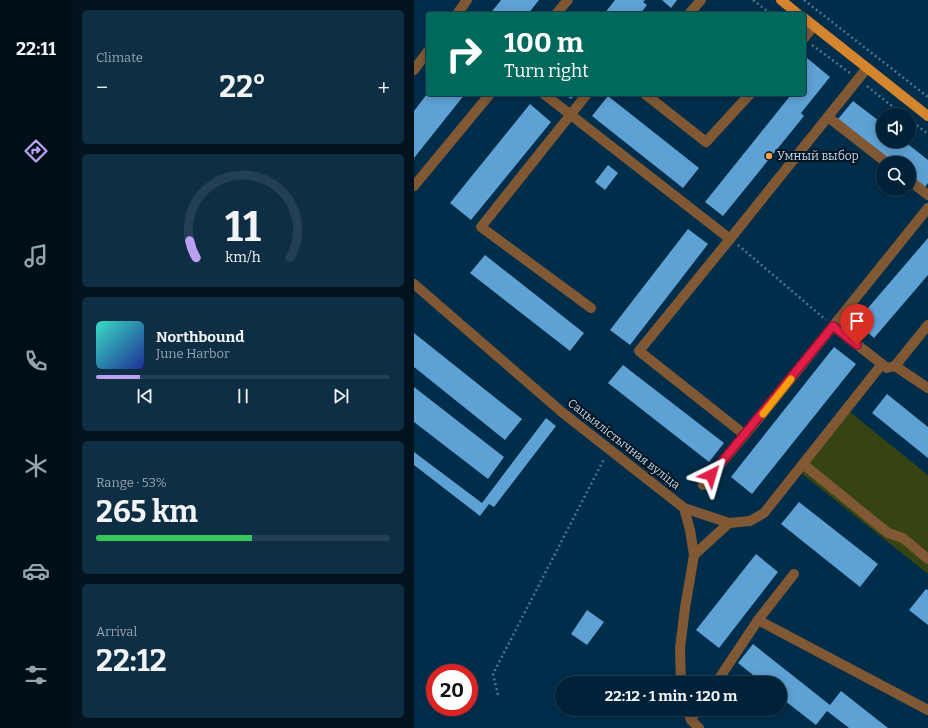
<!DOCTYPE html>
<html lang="en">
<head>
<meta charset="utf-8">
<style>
	:root { --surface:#002238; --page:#0e2f43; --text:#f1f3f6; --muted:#95a4ae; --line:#223f53; --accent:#bca0f2 }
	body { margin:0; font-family:Bitter,serif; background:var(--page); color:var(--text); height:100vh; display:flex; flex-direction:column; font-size:15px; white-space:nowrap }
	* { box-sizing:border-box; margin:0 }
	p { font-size:13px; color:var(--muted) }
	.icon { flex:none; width:22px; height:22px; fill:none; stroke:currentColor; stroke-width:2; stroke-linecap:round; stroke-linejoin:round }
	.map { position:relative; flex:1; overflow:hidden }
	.drawer { display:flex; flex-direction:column; gap:10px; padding:10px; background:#00131f; width:342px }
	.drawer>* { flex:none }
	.guide { position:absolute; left:12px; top:12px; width:380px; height:84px; border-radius:4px; box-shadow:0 2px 10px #0003,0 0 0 1px var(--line); background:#00695c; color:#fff; overflow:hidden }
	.buttons { position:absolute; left:462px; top:108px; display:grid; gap:8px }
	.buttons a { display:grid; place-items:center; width:40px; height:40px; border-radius:50%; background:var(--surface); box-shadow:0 2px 10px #0003,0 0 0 1px var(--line); font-size:20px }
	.speed { position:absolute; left:12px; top:664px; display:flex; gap:8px; font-size:20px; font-weight:700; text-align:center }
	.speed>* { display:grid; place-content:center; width:52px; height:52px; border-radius:50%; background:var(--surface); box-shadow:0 2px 10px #0003,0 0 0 1px var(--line); line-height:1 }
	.speed .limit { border:6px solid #d22; background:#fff; color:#111 }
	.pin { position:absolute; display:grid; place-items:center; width:34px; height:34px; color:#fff; margin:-41px -17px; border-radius:50% 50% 50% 0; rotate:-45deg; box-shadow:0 0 4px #0007 }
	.pin .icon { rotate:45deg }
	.me { position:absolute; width:44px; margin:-22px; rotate:40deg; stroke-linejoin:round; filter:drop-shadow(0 0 3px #0008) }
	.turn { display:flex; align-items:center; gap:14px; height:84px; padding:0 12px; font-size:18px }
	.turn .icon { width:52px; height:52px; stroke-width:2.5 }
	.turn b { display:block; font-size:28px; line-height:34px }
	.big { font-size:30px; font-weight:700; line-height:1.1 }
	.drawer .tile { flex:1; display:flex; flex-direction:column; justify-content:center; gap:6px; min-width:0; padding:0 14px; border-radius:6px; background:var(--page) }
	.drawer .dial { align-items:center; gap:0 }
	.dial svg { height:104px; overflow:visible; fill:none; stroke:var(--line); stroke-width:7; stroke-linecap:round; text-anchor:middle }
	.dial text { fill:var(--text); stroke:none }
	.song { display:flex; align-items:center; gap:12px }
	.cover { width:48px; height:48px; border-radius:6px; background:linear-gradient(135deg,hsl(170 70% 55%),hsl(230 70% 35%)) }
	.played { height:4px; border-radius:2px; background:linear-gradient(90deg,var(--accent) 15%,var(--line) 15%) }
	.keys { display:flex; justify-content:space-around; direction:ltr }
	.heat { display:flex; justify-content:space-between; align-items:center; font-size:22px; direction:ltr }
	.charge { height:6px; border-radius:3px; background:linear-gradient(90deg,#34c759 53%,var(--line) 0) }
	.trip { position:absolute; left:141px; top:676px; width:232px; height:40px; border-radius:20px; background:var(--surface); box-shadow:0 2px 10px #0003,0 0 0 1px var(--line); font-weight:700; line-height:40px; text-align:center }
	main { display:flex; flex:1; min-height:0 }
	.tab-bar { display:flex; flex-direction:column; width:72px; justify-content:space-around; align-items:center; background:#000e16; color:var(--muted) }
	.tab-bar .icon { width:28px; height:28px }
	.tab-bar .current { color:var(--accent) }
	.tab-bar b { font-size:18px; color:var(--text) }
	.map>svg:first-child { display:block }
	.green { fill:#364312 }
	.building { fill:#5ea1d4 }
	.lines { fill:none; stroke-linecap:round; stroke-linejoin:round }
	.path { stroke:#50748c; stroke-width:2.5; stroke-dasharray:2 3; stroke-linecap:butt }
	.minor { stroke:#805934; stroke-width:10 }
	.major { stroke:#d5852e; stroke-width:10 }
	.route-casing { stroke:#92132f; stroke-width:10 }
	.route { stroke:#e11d48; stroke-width:7 }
	.slow { stroke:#f59e0b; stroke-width:7 }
	.poi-dot { fill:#f7a149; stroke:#041421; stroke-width:1.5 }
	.labels { text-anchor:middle; stroke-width:4; stroke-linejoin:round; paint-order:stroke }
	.poi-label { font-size:12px; fill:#c2d9eb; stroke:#041421; text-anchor:start }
	.street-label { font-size:12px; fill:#c2d9eb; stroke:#041421 }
</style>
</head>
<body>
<main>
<nav class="tab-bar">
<b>22:11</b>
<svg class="icon current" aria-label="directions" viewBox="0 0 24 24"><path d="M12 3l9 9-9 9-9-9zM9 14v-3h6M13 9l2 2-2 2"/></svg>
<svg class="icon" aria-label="music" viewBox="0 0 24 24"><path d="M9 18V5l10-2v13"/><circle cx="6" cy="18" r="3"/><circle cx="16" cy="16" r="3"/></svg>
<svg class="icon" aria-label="phone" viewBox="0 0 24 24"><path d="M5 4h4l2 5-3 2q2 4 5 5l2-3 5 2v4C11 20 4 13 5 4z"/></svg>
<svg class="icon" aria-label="climate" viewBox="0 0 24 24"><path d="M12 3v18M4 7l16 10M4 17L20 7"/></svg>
<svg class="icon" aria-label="car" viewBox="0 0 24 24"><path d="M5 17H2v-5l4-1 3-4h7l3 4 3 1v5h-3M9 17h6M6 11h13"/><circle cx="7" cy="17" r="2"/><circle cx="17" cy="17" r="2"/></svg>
<svg class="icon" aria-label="filters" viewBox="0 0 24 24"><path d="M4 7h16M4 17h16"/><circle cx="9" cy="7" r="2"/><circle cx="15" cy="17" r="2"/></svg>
</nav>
<section class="drawer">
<div class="tile"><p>Climate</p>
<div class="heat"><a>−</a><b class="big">22°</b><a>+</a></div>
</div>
<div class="tile dial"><svg viewBox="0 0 100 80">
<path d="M14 69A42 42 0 1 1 86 69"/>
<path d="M14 69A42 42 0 0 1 9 56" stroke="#bca0f2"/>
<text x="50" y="56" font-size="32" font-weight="700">11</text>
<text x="50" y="72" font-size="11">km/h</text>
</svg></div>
<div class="tile">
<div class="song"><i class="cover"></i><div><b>Northbound</b><p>June Harbor</p></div></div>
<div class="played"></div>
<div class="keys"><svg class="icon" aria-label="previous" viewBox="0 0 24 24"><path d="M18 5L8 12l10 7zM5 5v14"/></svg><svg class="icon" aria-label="pause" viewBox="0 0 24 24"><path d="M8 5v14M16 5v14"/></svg><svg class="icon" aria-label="next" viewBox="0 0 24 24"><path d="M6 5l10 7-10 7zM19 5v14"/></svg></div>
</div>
<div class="tile"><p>Range · 53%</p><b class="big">265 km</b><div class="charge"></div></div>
<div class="tile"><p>Arrival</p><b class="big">22:12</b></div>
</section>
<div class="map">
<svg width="514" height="728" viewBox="0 0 514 728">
	<rect width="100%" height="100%" fill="#002d4a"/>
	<!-- green -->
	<path class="green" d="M436 412 514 475V574L387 473Z"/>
	<!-- building -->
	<g class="building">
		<path d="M87 0H125L114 14H76Z"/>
		<path d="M201 0H231L229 2 233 5 226 14H190Z"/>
		<path d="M248 0H263L257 8Z"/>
		<path d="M393 58 416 77 387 113 390 116 309 216 291 202 376 96 373 94H390V62Z"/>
		<path d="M13 94H51L0 158V111Z"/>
		<path d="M150 94H161L157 99Z"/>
		<path d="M194 96 285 168 269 188 178 116Z"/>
		<path d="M439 101 469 124V141H490L514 160V183L511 187 495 175V163H480L424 119Z"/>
		<path d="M116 104 137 122 57 220 36 203Z"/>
		<path d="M194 165 204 173 191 190 181 182Z"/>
		<path d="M274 229 294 244 216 345 196 330Z"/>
		<path d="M514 238V275L460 338 442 322Z"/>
		<path d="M71 255 170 333 156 351 56 273Z"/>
		<path d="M0 333 108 419 91 440 0 367Z"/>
		<path d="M420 347 442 364 338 494 317 477Z"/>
		<path d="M209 365 310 443 295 462 194 383Z"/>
		<path d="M0 387 90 457 74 479 0 422Z"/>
		<path d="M473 394 514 427V458L458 413Z"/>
		<path d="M132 418 142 426 80 507 75 504 66 516 0 465V452L68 503Z"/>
		<path d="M385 502 464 564 446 587 367 524Z"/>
		<path d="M342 554 364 572 305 648 282 630Z"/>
		<path d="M512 589 514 590V625L495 610Z"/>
		<path d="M173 610 190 622 173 645 157 634Z"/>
		<path d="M339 644 416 705 427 691 474 728H435L413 711 402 725 366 697V683H349L324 663Z"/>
	</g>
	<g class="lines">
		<!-- path -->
		<g class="path">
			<path d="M339 0 357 14"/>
			<path d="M390 0 514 97"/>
			<path d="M398 45 436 73"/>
			<path d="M453 86 489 115"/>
			<path d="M495 119 514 134"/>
			<path d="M324 245 412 320"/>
			<path d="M84 695 79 674 190 459"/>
		</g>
		<!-- minor -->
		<g class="minor">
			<path d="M43 14 53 0"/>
			<path d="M142 14 154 0"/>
			<path d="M275 14 287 0"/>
			<path d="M390 38 400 26"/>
			<path d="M0 70 14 51"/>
			<path d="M130 94 316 239 453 68"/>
			<path d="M173 94 67 227 177 308"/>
			<path d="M231 94 292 142 336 94"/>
			<path d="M414 117 473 163"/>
			<path d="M495 180 514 195"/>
			<path d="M0 186 76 94"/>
			<path d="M316 239 225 351 331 435"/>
			<path d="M0 284 149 413 270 508 276 530 280 555 271 608 266 648 267 683"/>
			<path d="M419 326 473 368 481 366 514 325"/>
			<path d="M481 366 514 388"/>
			<path d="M389 464 474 533 489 538 514 559"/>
			<path d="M289 485 350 412 514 208"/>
			<path d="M270 508 315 523 336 521 350 513 468 364"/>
			<path d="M280 555 315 523"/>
			<path d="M344 620 514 710"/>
			<path d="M302 683 344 620 380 574"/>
			<path d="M273 709 277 720 285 728"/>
			<path d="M277 720 284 709"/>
		</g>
		<!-- major -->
		<g class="major">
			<path d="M367 0 384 14"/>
			<path d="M390 18 514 116"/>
		</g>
	</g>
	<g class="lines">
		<defs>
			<path id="route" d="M297 475 419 326 443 345"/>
		</defs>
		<!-- route casing -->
		<use href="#route" class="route-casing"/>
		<!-- route -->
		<use href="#route" class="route"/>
		<!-- slow -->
		<path class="slow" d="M349 414 377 379"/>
	</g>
	<!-- markers -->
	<circle class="poi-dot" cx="355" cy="156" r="4"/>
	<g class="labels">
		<!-- poi labels -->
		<g class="poi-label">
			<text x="363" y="160">Умный выбор</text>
		</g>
		<!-- street labels -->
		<g class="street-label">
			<text transform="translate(210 444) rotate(38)" y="4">Сацыялістычная вуліца</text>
		</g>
	</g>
</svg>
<div class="buttons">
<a><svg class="icon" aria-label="sound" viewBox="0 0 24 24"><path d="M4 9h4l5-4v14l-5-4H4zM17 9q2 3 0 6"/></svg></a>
<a><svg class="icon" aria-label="search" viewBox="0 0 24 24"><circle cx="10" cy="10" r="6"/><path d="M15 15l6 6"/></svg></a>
</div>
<div class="speed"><div class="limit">20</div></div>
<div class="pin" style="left:443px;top:345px;background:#d93025"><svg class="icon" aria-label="arrive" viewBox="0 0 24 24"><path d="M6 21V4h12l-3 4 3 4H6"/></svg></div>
<svg class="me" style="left:297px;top:475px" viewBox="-20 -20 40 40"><path d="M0-17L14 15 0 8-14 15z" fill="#e11d48" stroke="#fff" stroke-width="4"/></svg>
<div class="trip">22:12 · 1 min · 120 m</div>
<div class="guide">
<div class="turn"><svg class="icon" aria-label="right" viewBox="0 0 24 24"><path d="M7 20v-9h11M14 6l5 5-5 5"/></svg><div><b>100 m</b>Turn right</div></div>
</div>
</div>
</main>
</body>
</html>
